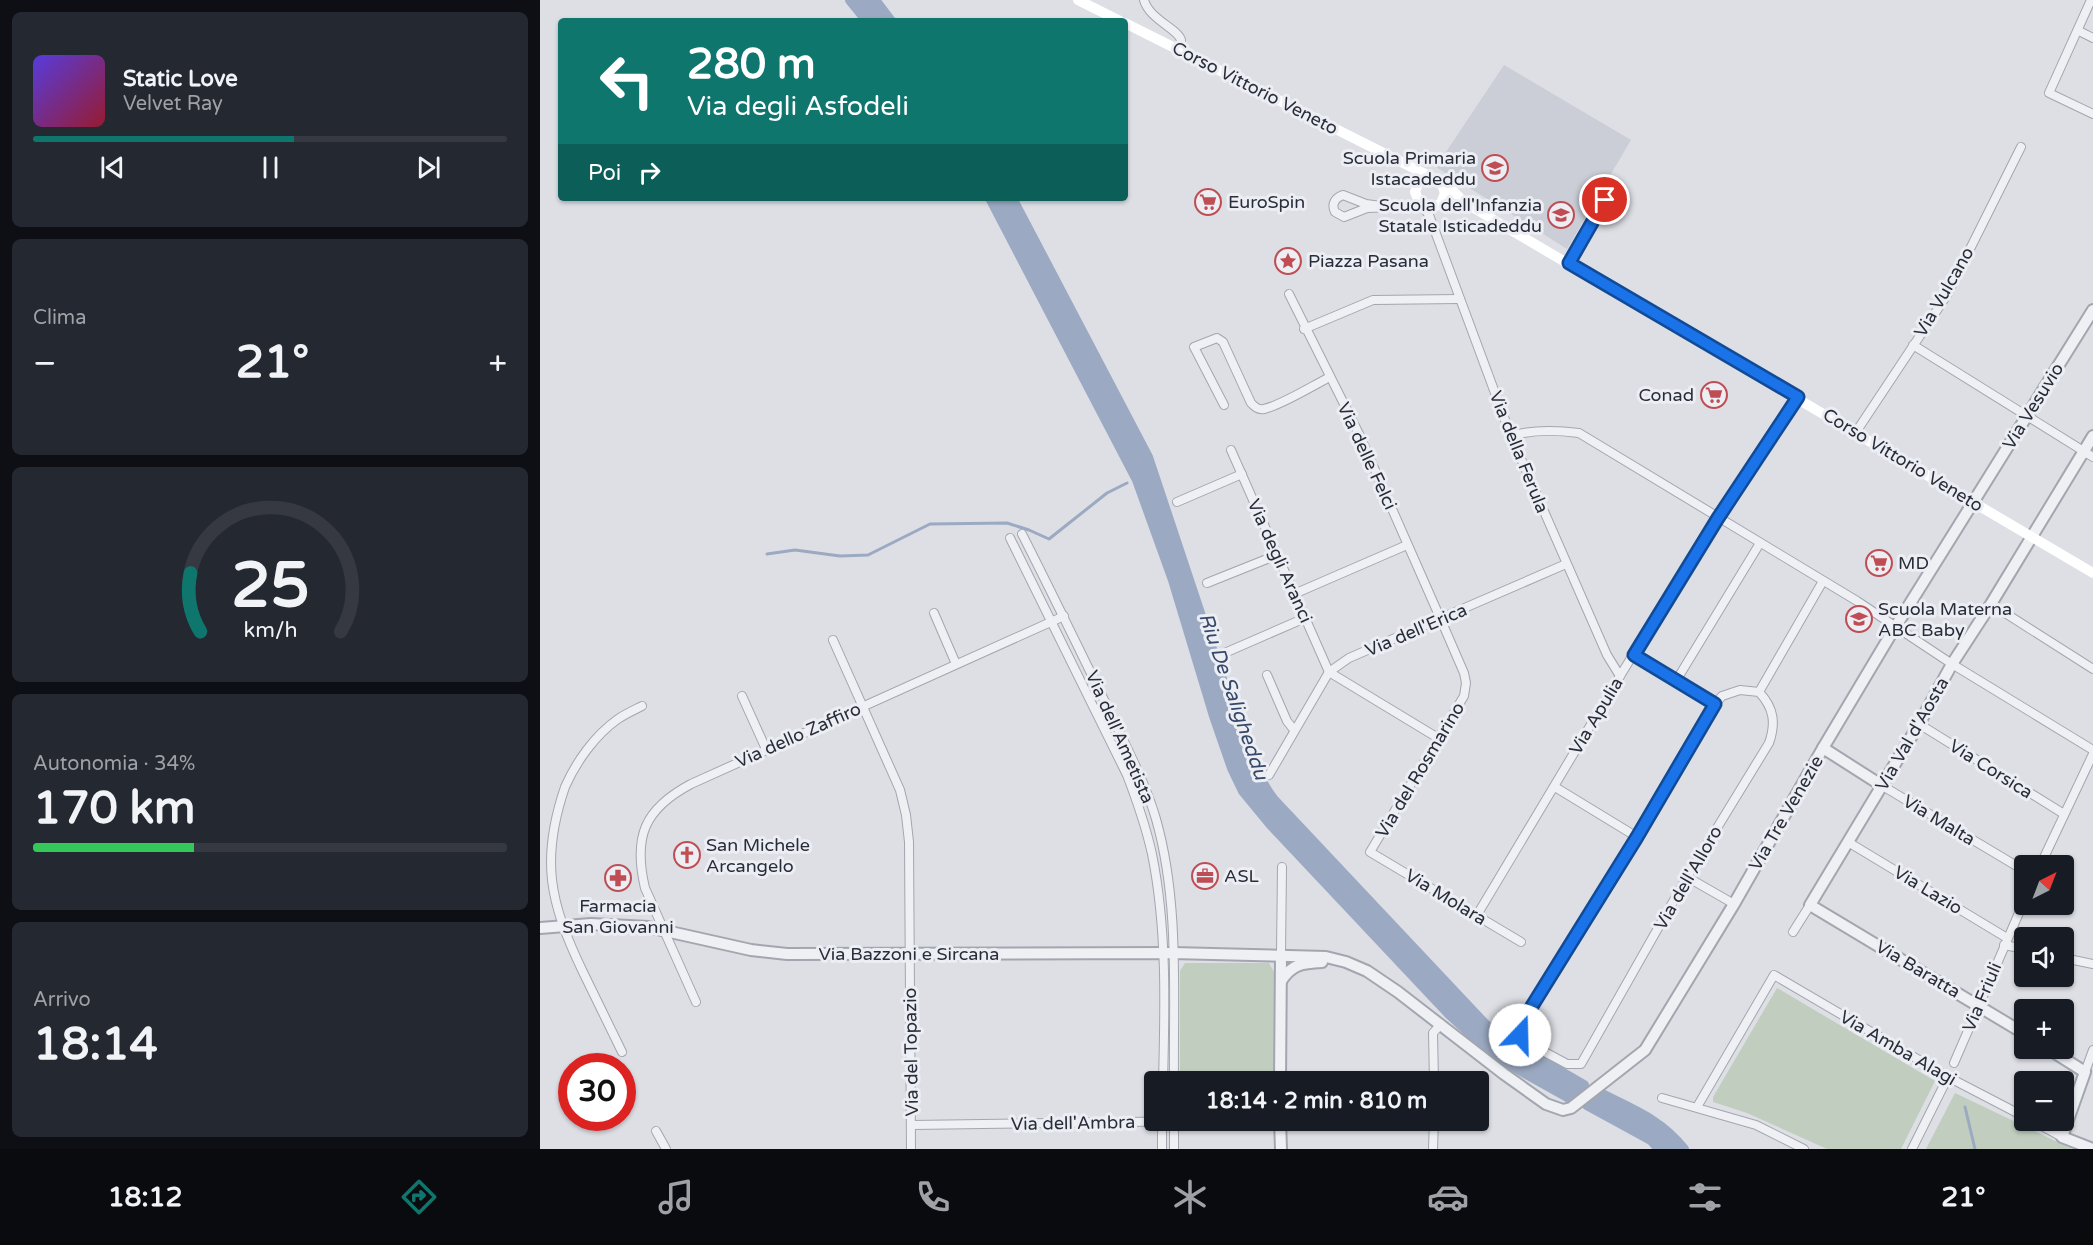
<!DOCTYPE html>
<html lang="it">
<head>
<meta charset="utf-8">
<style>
	:root { --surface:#171b24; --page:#242831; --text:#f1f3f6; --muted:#9ea1a6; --line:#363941; --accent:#0f766e }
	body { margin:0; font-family:"Varela Round",sans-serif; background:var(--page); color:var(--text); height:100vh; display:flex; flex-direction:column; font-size:22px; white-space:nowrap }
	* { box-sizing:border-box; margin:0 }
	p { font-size:20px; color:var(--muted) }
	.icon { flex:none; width:33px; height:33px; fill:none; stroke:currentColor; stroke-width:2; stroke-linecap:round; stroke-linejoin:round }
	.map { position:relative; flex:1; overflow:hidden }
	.side { display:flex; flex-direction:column; gap:12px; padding:12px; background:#0d0f14; width:540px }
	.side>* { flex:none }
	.banner { position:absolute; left:18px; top:18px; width:570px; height:183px; border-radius:6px; box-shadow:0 2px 4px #0004; background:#0f766e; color:#fff; overflow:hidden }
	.needle { width:39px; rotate:42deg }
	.fabs { position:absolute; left:1474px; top:855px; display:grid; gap:12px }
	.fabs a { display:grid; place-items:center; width:60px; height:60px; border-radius:6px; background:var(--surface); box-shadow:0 2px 4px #0004; font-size:30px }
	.speed { position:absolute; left:18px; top:1053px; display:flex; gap:12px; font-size:30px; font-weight:700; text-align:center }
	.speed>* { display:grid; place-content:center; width:78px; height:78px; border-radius:50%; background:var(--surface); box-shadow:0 2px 4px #0004; line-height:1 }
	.speed .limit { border:9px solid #d22; background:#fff; color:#111 }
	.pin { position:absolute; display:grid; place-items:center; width:51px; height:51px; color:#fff; margin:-26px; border:3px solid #fff; border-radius:50%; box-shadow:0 2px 6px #0007 }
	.me { position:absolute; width:66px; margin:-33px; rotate:21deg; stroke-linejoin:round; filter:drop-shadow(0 0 4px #0008) }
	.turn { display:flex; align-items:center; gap:21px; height:126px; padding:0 30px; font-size:27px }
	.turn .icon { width:78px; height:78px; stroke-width:2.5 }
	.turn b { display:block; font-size:42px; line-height:51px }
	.then { display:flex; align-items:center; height:57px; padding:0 30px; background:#0003; gap:12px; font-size:22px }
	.big { font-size:45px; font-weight:800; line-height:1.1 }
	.side .widget { flex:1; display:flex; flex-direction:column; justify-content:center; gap:9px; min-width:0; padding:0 21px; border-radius:9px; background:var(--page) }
	.side .dial { align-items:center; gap:0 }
	.dial svg { height:156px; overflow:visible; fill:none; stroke:var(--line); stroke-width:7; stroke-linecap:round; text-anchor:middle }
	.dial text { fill:var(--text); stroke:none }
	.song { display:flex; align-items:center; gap:18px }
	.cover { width:72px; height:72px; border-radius:9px; background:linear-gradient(135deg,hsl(250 70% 55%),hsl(350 70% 35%)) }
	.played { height:6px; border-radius:3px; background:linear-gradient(90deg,var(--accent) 55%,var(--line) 55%) }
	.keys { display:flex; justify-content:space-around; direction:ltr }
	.heat { display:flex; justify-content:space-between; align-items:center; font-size:33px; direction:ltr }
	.charge { height:9px; border-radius:4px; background:linear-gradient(90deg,#34c759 34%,var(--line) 0) }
	.trip { position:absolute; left:604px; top:1071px; width:345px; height:60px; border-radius:6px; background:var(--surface); box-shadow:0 2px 4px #0004; font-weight:800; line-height:60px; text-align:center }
	.dock { display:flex; height:96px; justify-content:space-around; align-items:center; background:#090b0e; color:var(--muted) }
	.dock .icon { width:42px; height:42px }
	.dock .active { color:var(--accent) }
	.dock b { font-size:27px; color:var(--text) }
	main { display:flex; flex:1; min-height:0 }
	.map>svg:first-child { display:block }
	.built { fill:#cbced6 }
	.green { fill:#c1cebf }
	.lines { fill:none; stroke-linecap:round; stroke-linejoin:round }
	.stream { stroke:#9baac2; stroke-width:3 }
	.canal { stroke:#9baac2; stroke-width:10 }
	.river { stroke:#9baac2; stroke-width:16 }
	.minor-casing { stroke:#a3a6ae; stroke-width:10 }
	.tertiary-casing { stroke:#a3a6ae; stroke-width:14 }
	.minor { stroke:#eff0f4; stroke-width:8 }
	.tertiary { stroke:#eff0f4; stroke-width:10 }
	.secondary { stroke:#fff; stroke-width:10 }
	.route-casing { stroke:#114b97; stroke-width:15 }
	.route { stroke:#1a73e8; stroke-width:10 }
	.labels { text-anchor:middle; stroke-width:6; stroke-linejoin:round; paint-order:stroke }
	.street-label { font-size:18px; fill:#282d3a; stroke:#eceef3 }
	.poi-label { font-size:18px; fill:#282d3a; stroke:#eceef3; text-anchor:start }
	.water-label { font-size:20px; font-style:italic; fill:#364969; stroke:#eceef3 }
</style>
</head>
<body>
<main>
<section class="side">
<div class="widget">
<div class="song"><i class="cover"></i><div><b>Static Love</b><p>Velvet Ray</p></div></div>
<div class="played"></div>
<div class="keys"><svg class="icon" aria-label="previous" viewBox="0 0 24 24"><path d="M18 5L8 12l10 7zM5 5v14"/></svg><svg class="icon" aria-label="pause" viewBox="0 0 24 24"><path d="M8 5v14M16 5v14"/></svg><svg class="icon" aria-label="next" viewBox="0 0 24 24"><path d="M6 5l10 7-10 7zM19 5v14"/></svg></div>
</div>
<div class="widget"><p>Clima</p>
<div class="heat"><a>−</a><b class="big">21°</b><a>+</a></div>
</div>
<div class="widget dial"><svg viewBox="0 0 100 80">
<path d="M14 69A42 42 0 1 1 86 69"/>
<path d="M14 69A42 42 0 0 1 9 39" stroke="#0f766e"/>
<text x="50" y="56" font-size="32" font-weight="700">25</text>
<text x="50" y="72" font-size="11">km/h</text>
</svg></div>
<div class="widget"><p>Autonomia · 34%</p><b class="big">170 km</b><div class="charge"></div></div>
<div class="widget"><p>Arrivo</p><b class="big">18:14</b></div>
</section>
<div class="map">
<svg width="1553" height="1149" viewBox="0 0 1553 1149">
	<rect width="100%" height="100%" fill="#dddfe5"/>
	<!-- built -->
	<path class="built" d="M964 65 1091 140 1027 249 896 167Z"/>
	<!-- green -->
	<g class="green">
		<path d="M645 963H729L734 972V1081H640V971Z"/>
		<path d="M1237 988 1395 1081 1361 1149H1287L1207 1113 1173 1102V1097Z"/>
		<path d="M1415 1093 1532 1149H1386Z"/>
	</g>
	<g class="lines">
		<!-- stream -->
		<g class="stream">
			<path d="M604 482 610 484"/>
			<path d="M227 554 255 550 300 556 328 555 390 524 467 523 489 530 509 539 567 493 587 483"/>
			<path d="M1425 1107 1435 1149"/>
		</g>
		<!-- canal -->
		<g class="canal">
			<path d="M310 0 327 21"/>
			<path d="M335 0 351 21"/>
			<path d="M450 198 597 480 633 580 674 716 692 768 703 791 731 825 909 1014 956 1057 1029 1098 1044 1085 961 1037 944 1023 734 800C720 781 711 764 703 742L608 457 472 198"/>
			<path d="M1119 1149 1111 1140 1047 1105 1060 1093C1093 1110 1120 1119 1144 1149"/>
		</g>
		<!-- river -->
		<g class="river">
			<path d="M324 0 341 21"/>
			<path d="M463 198 595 452 610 484 694 741 707 775 729 805 936 1029 957 1045 1106 1127 1132 1149"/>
		</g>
		<defs>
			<g id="minor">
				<path d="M604 0C609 19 638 29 641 40 641 43 640 47 639 50"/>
				<path d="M1551 0 1509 93 1553 114"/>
				<path d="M1539 31 1553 38"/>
				<path d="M841 206 826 204 803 195C795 198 791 204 795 212L804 217 827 208 882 206 889 215 971 436 1067 655 1080 676"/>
				<path d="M1029 263 1075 183"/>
				<path d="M749 294 819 434 901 620 924 673 926 683 924 696 830 852 981 942"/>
				<path d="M764 329 833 300 919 299"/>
				<path d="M1373 345 1553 457"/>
				<path d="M684 405 654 347 677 338 683 342 711 403C715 407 718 410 724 409 742 405 772 386 790 377"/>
				<path d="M1316 432 1407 295 1481 147"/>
				<path d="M971 436C993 429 1016 430 1039 433L1317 601 1412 664 1553 750"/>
				<path d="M691 450 789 672"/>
				<path d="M637 502 702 474"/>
				<path d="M482 534C512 593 540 651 569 710 585 745 605 781 616 819 640 903 633 995 634 1082"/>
				<path d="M470 538 587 775C597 801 606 827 612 854 627 928 625 1006 623 1082"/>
				<path d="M667 583 737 555"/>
				<path d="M754 594 867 545"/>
				<path d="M1451 604 1553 669"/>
				<path d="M394 613 416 664"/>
				<path d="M293 640 360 790 366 815 369 842 371 1149"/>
				<path d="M680 655 765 618"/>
				<path d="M1094 655 1175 704"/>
				<path d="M789 672 898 738"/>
				<path d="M727 675 747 721 754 730"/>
				<path d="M1136 681 1220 543"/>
				<path d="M1200 690 1219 692C1234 708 1236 723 1229 743L1147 877 1041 1064H1027L988 1043 980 1036 979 1027 1097 837 1175 704 1182 696Z"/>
				<path d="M1219 692 1283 581"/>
				<path d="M202 696 226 749"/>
				<path d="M1379 724 1524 814"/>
				<path d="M729 775 789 672 809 658 1026 564"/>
				<path d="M1341 785 1485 871"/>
				<path d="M1015 787 1097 837"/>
				<path d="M1308 842 1467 938"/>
				<path d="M1500 866 1553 754"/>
				<path d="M1147 877 1194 904"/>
				<path d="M937 915 1080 676 1174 523 1258 397"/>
				<path d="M1253 932 1270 905"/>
				<path d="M1464 945 1485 949"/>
				<path d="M741 954 742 867"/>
				<path d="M1524 958 1553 964"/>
				<path d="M156 1002 105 888C93 837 104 809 151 784L524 616"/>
				<path d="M82 1052C69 1025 55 997 42 970 10 903 0 860 25 787 36 762 55 735 78 719 85 714 94 710 102 706"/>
				<path d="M1414 1063 1485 899"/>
				<path d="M1545 1072 1553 1050"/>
				<path d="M894 1082 893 1033 901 1024"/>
				<path d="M1122 1098 1216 1125 1264 1149"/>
				<path d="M1157 1107 1234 975 1408 1077 1485 1117"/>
				<path d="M622 1120V1149"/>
				<path d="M634 1120V1149"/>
				<path d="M1491 1120 1522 1137"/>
				<path d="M372 1125 730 1120"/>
				<path d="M116 1131 126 1149"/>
				<path d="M893 1149 894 1120"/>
				<path d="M1372 1149 1408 1077"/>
			</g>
			<g id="tertiary">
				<path d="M1283 748 1341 785"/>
				<path d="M0 928 51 924 108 927 211 950 247 954 633 953 786 957 806 962 827 971 858 992 964 1074 1006 1104 1023 1110 1031 1108 1105 1050 1194 904 1283 748 1351 634 1553 310"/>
				<path d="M741 981C752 964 762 963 782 962"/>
				<path d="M1485 1034 1270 905 1379 724 1412 664 1451 604 1553 436"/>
				<path d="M1507 1048 1545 1072 1522 1137 1553 1149"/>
				<path d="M740 1082 741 954"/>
				<path d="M740 1120 741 1149"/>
			</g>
		</defs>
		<!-- minor casing -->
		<use href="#minor" class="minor-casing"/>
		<!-- tertiary casing -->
		<use href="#tertiary" class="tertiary-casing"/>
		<!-- minor -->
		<use href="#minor" class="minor"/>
		<!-- tertiary -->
		<use href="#tertiary" class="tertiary"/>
		<!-- secondary -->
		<g class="secondary">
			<path d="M538 0 580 21"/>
			<path d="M585 23 901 182 905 193 901 203 892 208 880 204 875 192 879 181 890 177"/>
			<path d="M904 187 912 190 924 202 959 223 1553 573"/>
		</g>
	</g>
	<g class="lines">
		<defs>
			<path id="route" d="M980 1035 979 1027 1097 837 1175 704 1094 655 1178 518 1258 397 1029 263 1065 200"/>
		</defs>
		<!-- route casing -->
		<use href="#route" class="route-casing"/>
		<!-- route -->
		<use href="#route" class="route"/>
	</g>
	<!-- icons -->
	<defs>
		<symbol id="school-ring" viewBox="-11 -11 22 22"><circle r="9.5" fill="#eceef3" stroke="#bf4d54" stroke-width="1.5"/><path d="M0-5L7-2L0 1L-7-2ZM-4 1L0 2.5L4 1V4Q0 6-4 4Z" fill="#bf4d54"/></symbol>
		<symbol id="supermarket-ring" viewBox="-11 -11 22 22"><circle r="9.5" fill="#eceef3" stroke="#bf4d54" stroke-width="1.5"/><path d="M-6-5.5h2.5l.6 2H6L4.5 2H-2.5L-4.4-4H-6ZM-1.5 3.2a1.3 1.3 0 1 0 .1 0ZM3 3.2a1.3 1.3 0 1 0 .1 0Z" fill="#bf4d54"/></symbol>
		<symbol id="sight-ring" viewBox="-11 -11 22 22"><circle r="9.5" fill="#eceef3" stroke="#bf4d54" stroke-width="1.5"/><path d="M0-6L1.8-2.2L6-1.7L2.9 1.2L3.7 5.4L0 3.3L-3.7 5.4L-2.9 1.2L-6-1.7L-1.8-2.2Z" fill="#bf4d54"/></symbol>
		<symbol id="church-ring" viewBox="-11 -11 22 22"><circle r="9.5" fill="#eceef3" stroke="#bf4d54" stroke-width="1.5"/><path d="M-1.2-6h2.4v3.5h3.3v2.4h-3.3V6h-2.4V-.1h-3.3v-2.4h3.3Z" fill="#bf4d54"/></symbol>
		<symbol id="office-ring" viewBox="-11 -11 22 22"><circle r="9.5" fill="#eceef3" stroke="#bf4d54" stroke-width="1.5"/><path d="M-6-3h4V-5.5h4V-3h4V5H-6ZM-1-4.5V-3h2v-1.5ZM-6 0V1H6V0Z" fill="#bf4d54"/></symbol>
		<symbol id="pharmacy-ring" viewBox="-11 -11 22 22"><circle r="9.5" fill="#eceef3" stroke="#bf4d54" stroke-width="1.5"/><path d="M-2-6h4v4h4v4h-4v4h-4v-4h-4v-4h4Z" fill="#bf4d54"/></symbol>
	</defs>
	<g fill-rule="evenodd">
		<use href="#school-ring" x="940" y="153" width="30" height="30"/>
		<use href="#supermarket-ring" x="653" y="187" width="30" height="30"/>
		<use href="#school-ring" x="1006" y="200" width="30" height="30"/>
		<use href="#sight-ring" x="733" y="246" width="30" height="30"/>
		<use href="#supermarket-ring" x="1159" y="380" width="30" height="30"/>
		<use href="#supermarket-ring" x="1324" y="548" width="30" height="30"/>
		<use href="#school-ring" x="1304" y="604" width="30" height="30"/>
		<use href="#church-ring" x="132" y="840" width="30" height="30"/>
		<use href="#office-ring" x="650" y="861" width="30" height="30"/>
		<use href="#pharmacy-ring" x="63" y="863" width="30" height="30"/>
	</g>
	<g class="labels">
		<!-- street labels -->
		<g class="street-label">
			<text transform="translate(715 88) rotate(27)" y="6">Corso Vittorio Veneto</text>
			<text transform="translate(1404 292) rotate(-60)" y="6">Via Vulcano</text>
			<text transform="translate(1493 406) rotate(-58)" y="6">Via Vesuvio</text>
			<text transform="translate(979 452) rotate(68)" y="6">Via della Ferula</text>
			<text transform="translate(827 456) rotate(65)" y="6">Via delle Felci</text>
			<text transform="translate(1363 460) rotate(31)" y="6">Corso Vittorio Veneto</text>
			<text transform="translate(740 561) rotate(66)" y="6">Via degli Aranci</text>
			<text transform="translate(876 630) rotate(-23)" y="6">Via dell'Erica</text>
			<text transform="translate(1056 716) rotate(-59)" y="6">Via Apulia</text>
			<text transform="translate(1372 734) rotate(-60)" y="6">Via Val d'Aosta</text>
			<text transform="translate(258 735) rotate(-24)" y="6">Via dello Zaffiro</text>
			<text transform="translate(580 737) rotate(66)" y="6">Via dell'Ametista</text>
			<text transform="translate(1451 769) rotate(32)" y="6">Via Corsica</text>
			<text transform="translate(880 770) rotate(-59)" y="6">Via del Rosmarino</text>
			<text transform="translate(1246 813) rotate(-60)" y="6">Via Tre Venezie</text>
			<text transform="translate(1399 820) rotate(31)" y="6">Via Malta</text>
			<text transform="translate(1148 878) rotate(-60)" y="6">Via dell'Alloro</text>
			<text transform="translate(1388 890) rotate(31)" y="6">Via Lazio</text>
			<text transform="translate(906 897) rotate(31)" y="6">Via Molara</text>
			<text x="369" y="960">Via Bazzoni e Sircana</text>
			<text transform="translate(1378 969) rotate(31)" y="6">Via Baratta</text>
			<text transform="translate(1442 997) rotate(-67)" y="6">Via Friuli</text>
			<text transform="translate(1358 1048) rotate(30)" y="6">Via Amba Alagi</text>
			<text transform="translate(371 1052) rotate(-91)" y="6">Via del Topazio</text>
			<text transform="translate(533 1123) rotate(-1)" y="6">Via dell'Ambra</text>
		</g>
		<!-- poi labels -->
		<g class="poi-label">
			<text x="936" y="164" text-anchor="end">Scuola Primaria<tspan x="936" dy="21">Istacadeddu</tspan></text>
			<text x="688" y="208">EuroSpin</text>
			<text x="1002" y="211" text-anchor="end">Scuola dell'Infanzia<tspan x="1002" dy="21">Statale Isticadeddu</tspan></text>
			<text x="768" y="267">Piazza Pasana</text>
			<text x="1154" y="401" text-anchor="end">Conad</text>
			<text x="1358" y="569">MD</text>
			<text x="1338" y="615">Scuola Materna<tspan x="1338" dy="21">ABC Baby</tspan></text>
			<text x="166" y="851">San Michele<tspan x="166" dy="21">Arcangelo</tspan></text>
			<text x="684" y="882">ASL</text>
			<text x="78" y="912" text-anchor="middle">Farmacia<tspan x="78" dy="21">San Giovanni</tspan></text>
		</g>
		<!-- water labels -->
		<g class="water-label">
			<text transform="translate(694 696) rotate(71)" y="7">Riu De Saligheddu</text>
		</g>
	</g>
</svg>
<div class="fabs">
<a><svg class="needle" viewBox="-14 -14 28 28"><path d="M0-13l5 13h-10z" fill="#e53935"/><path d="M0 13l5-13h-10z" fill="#9ea1a6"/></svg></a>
<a><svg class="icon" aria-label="sound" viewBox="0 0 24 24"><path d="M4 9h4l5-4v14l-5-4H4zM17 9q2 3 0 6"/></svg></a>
<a>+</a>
<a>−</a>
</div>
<div class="speed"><div class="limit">30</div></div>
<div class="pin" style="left:1065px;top:200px;background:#d93025"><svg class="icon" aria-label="arrive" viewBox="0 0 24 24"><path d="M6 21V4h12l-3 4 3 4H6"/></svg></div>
<svg class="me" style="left:980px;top:1035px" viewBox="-20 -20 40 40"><circle r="19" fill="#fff"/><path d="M0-13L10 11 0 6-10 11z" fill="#1a73e8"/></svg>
<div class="trip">18:14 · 2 min · 810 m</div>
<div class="banner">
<div class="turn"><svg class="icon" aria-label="left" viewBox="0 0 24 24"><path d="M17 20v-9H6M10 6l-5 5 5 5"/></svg><div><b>280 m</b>Via degli Asfodeli</div></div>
<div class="then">Poi<svg class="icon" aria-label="right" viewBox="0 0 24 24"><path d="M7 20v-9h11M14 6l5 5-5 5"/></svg></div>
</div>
</div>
</main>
<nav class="dock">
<b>18:12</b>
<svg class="icon active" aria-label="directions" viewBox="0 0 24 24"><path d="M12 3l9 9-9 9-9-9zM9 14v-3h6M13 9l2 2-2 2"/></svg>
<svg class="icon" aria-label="music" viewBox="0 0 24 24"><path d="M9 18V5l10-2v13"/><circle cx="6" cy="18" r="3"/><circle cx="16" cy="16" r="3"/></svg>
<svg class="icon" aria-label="phone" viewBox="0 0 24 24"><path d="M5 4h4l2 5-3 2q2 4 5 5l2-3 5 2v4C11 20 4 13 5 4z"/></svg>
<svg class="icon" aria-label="climate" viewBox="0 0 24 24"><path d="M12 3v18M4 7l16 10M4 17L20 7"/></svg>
<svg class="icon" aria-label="car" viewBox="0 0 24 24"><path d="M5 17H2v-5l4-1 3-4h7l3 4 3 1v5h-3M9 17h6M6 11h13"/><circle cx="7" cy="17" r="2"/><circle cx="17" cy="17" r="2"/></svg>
<svg class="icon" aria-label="filters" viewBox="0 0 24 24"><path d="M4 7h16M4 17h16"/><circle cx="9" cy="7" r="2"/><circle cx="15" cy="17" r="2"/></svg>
<b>21°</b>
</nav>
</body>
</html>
